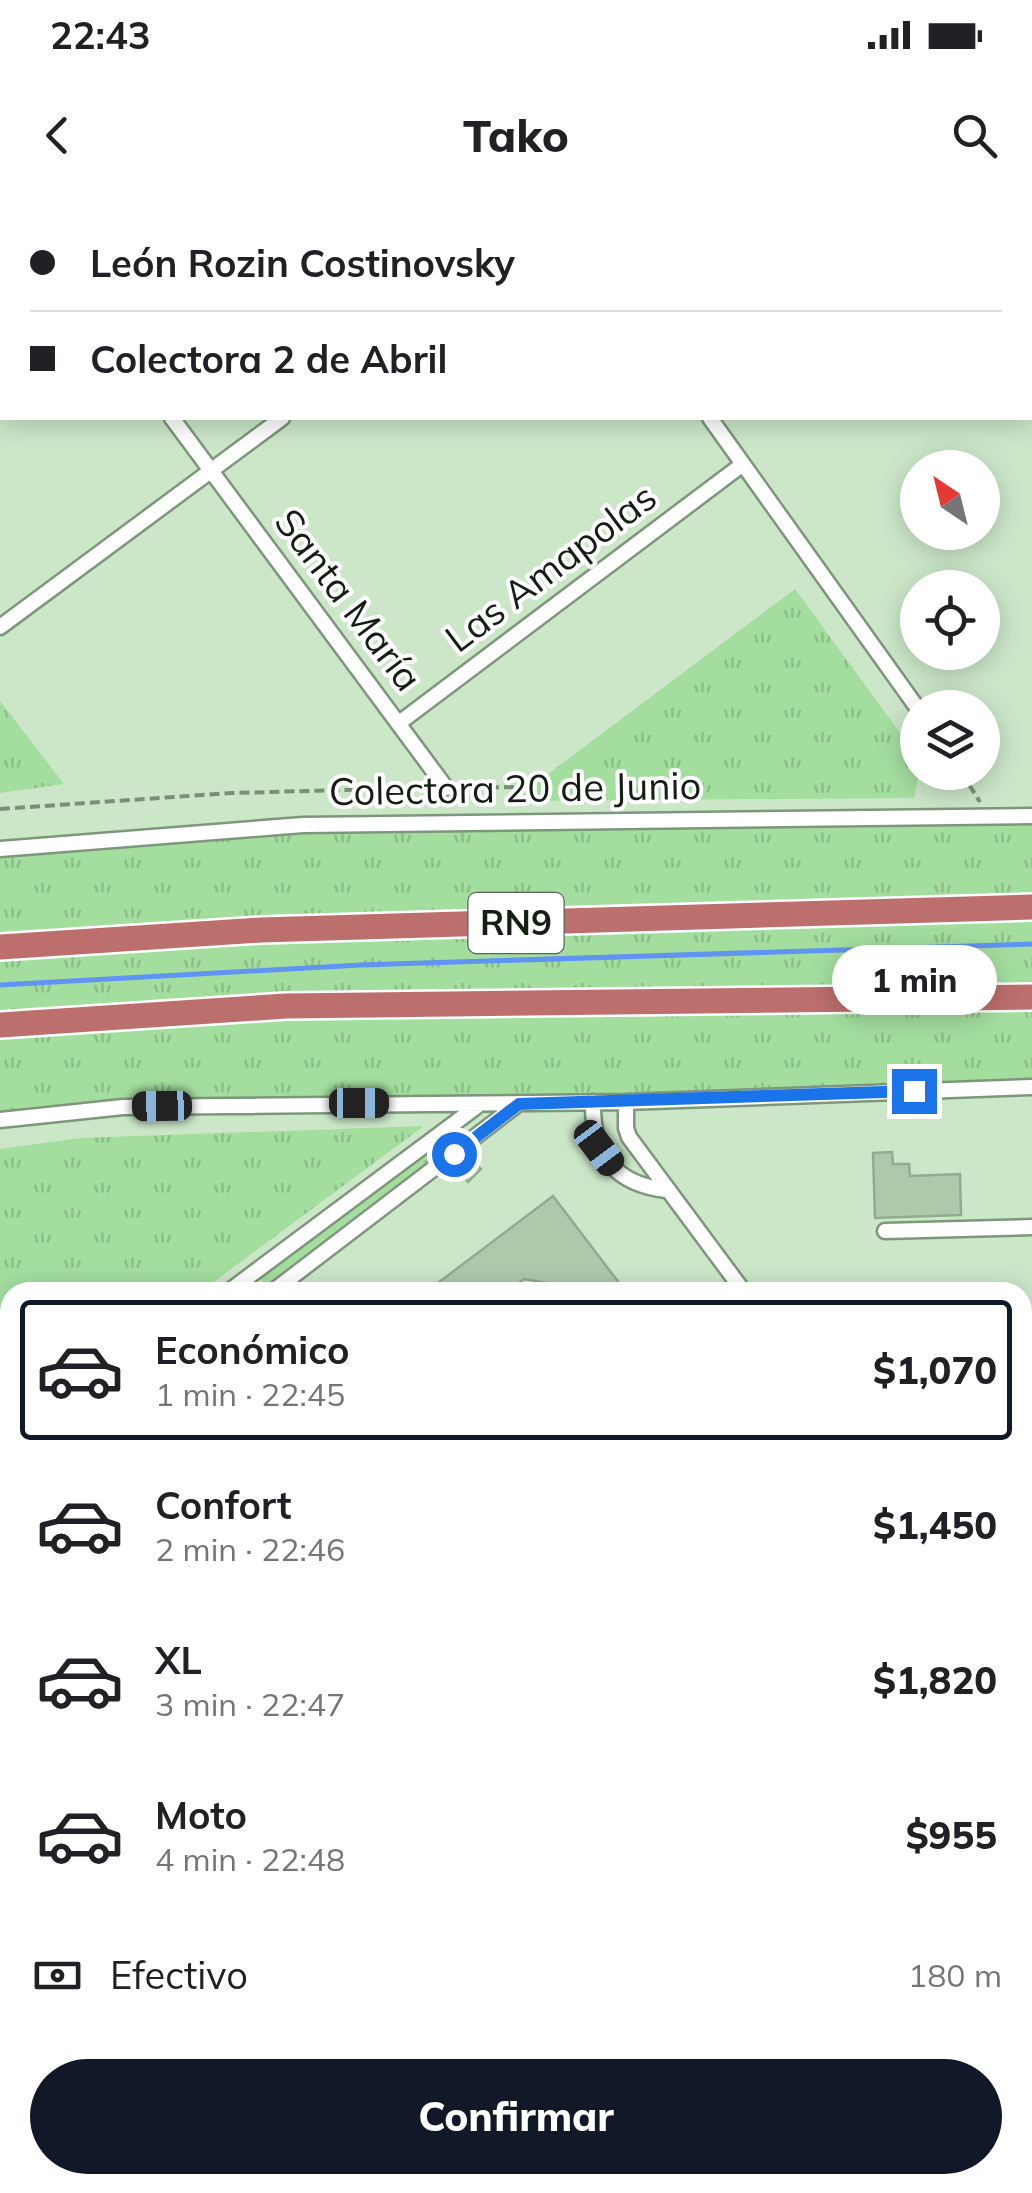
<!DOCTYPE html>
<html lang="es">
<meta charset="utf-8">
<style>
:root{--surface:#fff;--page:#f2f2f2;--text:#202124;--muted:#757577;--line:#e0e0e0;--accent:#111827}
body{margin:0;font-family:Mulish,sans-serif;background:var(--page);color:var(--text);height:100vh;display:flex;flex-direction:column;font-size:38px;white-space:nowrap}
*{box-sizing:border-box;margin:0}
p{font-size:32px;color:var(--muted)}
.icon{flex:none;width:55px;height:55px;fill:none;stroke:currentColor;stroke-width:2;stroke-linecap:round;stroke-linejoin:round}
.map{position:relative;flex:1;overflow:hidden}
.sheet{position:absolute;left:0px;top:1082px;width:1032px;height:912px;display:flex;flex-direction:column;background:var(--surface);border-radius:30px 30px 0 0;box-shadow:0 5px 25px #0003}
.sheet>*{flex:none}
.top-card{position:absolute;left:0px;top:0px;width:1032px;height:220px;box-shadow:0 5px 25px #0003;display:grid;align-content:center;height:220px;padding:0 30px;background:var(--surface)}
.needle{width:65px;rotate:325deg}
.tools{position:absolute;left:900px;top:250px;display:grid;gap:20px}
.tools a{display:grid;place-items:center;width:100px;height:100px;border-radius:50%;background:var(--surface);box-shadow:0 5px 25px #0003;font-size:50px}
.end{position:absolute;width:45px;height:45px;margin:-22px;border:12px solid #1a73e8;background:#fff;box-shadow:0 0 0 5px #fff}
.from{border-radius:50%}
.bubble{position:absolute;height:70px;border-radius:35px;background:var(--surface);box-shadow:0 5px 25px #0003;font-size:32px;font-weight:800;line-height:70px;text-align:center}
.car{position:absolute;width:30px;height:60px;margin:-30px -15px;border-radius:12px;box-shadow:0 0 8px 2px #0007;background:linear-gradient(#222 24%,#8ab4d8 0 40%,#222 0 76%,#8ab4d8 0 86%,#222 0)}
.top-card b{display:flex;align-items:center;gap:35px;height:95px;font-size:38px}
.top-card b+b{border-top:2px solid var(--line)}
.top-card i{width:25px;height:25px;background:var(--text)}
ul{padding:18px 0 0;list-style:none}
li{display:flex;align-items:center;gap:30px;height:140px;margin:0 20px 15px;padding:0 10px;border:5px solid transparent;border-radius:10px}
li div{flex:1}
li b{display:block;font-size:38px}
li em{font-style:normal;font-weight:800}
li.current{border-color:var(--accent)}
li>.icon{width:90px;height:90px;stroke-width:1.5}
.pay{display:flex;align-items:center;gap:25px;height:110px;padding:0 30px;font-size:38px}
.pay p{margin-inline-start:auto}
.button{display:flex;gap:20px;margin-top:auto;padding:20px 30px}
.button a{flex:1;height:115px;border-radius:60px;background:var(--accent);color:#fff;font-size:40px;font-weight:800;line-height:115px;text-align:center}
.status{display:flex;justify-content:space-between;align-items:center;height:70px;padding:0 50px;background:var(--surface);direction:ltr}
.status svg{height:28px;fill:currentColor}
header{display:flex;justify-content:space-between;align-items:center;height:130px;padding:0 30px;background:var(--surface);font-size:45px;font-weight:800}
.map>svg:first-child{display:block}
</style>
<div class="status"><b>22:43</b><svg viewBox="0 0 49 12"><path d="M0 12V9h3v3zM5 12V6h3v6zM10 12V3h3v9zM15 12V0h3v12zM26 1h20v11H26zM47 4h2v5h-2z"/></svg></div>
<header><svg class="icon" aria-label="back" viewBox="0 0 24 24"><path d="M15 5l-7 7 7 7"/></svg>Tako<svg class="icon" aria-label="search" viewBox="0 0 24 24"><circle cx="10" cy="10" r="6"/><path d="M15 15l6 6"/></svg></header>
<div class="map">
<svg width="1032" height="1993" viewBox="0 0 1032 1993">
<defs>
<pattern id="grass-tufts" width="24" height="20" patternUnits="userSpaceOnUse" patternTransform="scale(2.5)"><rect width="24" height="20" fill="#a4de9f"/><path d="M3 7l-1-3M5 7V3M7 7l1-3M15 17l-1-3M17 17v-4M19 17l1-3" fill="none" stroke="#8cbe88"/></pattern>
</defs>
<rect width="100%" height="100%" fill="#cbe7c8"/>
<path fill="url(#grass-tufts)" d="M795,389L917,556L919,573L914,598L512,601Z
M0,501L64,584L0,593Z
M1032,616V887L123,907L0,920V649L303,625Z
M424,926L200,1092H10V1234L0,1241V949L80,938Z
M454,932L458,938L265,1085L261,1079Z
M10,1309V1552L0,1539V1317Z
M0,1589L10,1602V1985H230L219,1993H0Z"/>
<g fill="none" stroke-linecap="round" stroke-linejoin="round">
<path stroke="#6193f3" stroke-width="5" d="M0,785L360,765L1032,744"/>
</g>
<path fill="#adc9aa" stroke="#90ab8d" stroke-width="2.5" d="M892,952L893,964H909L910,976L960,974L961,1015L875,1018L873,953Z
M469,960L481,969L468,982L458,971Z
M553,996L626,1092H564L558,1085L524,1079L507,1092H426Z"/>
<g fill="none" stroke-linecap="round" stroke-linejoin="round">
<defs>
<path id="street" d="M554,0L556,2
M18,2L21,0
M0,16L2,14
M172,218L446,588
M710,218L918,509
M0,427L282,218
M399,523L743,264
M0,649L303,625L1032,616
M593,902C592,954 614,984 666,990
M626,902V928L629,937L744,1092
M0,920L123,907L626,902L1032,887
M885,1031L1032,1027
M228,1092L480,904
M272,1092L518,904
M0,1263L10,1255
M0,1300L10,1292
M1022,1553L1032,1546
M0,1565L10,1578
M0,1605L10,1597
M1022,1752L1032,1765
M0,1890L10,1882
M824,1985L830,1993
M239,1993L249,1985
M439,1993L449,1985"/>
<path id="highway" d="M0,747L261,730L1032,707
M0,825L286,806L1032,797"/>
</defs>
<use href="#street" stroke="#7d977a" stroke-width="19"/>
<use href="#highway" stroke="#fff" stroke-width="30"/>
<path stroke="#7a8e78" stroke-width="4" stroke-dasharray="10 5" stroke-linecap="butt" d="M961,572L980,602
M459,588L517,587
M0,609L231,593L425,588"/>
<use href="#street" stroke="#fff" stroke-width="14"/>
<use href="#highway" stroke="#bc6f6c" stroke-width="25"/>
</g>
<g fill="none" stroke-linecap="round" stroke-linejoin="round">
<path stroke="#1a73e8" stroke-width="12" d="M454,954L519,904L914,891"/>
</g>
<g text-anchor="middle" stroke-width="8" stroke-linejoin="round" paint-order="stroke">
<rect fill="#fff" stroke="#5a625a" stroke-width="2.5" x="468.5" y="693" width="95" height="60" rx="8"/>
<g font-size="35" font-weight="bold" fill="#141e13">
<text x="516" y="735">RN9</text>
</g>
<g font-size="38" fill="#141e13" stroke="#fff">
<text transform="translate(551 368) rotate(-37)" y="13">Las Amapolas</text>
<text transform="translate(348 400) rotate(53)" y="13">Santa María</text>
<text transform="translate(515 589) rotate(-1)" y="13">Colectora 20 de Junio</text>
</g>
</g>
</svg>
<div class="tools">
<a><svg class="needle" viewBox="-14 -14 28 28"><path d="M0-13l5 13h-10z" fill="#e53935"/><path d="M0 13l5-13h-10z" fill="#757577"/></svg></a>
<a><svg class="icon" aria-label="locate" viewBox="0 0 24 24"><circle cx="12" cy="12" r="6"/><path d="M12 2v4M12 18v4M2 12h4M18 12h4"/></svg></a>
<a><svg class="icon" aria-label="layers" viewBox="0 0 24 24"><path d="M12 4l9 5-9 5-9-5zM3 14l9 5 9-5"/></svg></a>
</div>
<i class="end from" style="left:454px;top:954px"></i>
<i class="end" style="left:914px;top:891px"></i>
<div class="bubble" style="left:832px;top:745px;width:165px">1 min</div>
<i class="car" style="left:359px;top:903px;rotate:90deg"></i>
<i class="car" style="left:162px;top:906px;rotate:269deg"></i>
<i class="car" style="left:599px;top:948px;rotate:143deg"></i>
<div class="top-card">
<b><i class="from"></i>León Rozin Costinovsky</b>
<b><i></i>Colectora 2 de Abril</b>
</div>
<section class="sheet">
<ul>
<li class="current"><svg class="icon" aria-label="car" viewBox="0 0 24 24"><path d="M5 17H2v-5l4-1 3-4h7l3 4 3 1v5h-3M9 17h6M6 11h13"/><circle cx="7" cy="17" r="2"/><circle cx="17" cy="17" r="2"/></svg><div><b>Económico</b><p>1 min · 22:45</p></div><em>$1,070</em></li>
<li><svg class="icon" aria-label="car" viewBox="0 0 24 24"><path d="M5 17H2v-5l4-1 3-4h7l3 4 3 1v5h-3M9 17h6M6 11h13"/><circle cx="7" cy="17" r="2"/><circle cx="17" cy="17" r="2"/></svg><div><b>Confort</b><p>2 min · 22:46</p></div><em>$1,450</em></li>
<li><svg class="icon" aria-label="car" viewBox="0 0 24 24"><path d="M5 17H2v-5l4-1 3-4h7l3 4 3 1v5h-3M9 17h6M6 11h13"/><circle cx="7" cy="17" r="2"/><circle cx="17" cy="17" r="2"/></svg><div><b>XL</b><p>3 min · 22:47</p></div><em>$1,820</em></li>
<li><svg class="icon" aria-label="car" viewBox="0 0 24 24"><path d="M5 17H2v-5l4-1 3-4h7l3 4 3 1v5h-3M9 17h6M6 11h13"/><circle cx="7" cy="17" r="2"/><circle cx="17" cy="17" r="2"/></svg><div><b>Moto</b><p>4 min · 22:48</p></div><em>$955</em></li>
</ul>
<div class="pay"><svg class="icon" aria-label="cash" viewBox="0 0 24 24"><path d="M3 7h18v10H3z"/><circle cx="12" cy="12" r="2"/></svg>Efectivo<p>180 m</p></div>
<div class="button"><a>Confirmar</a></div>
</section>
</div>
